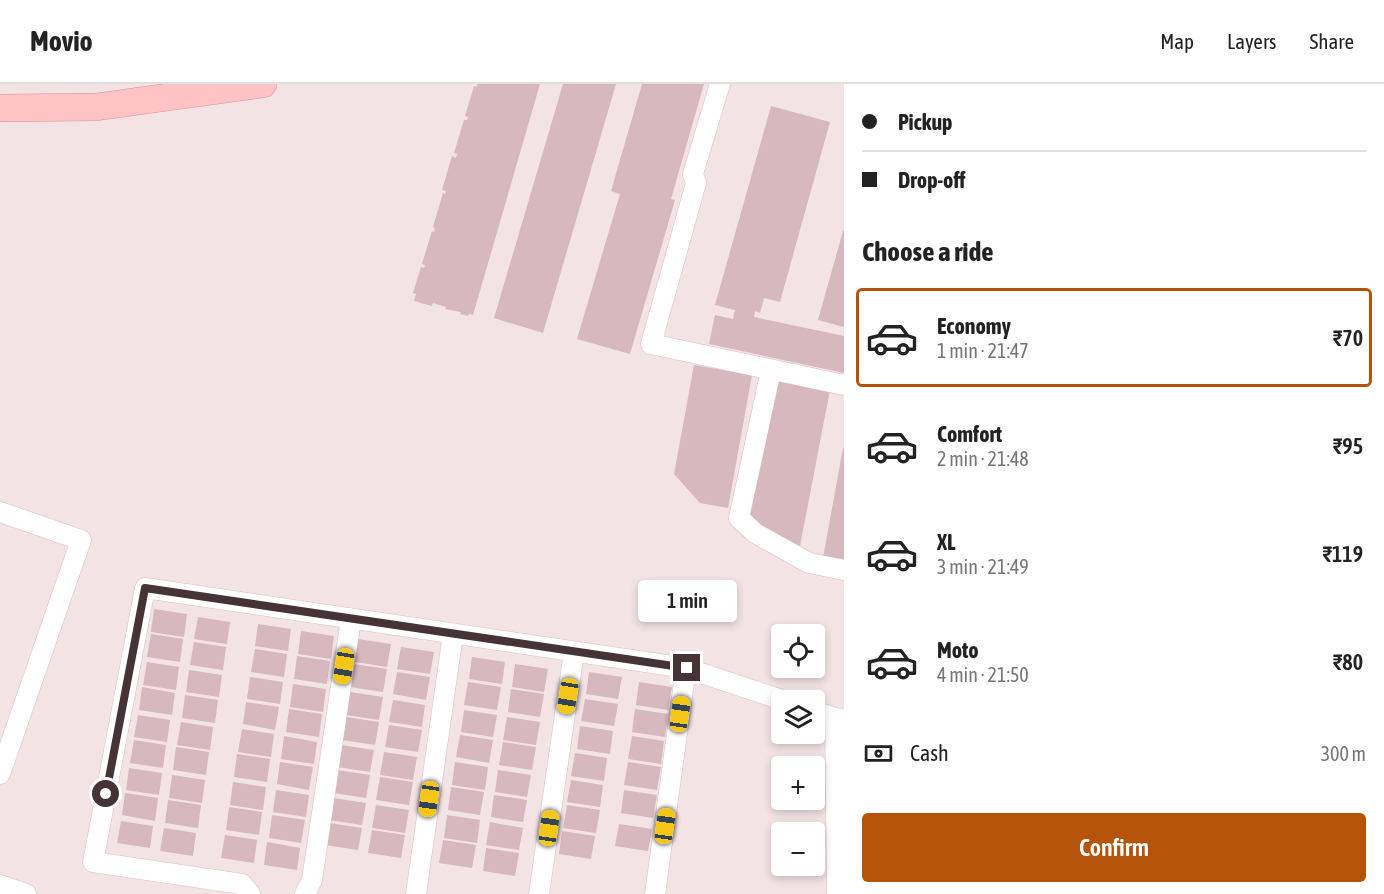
<!DOCTYPE html>
<meta charset="utf-8">
<style>
:root{--surface:#fff;--page:#f2f2f2;--text:#222;--muted:#767676;--line:#e0e0e0;--accent:#b45309}
body{margin:0;font-family:"Asap Condensed",sans-serif;background:var(--page);color:var(--text);height:100vh;display:flex;flex-direction:column;font-size:22px;white-space:nowrap}
*{box-sizing:border-box;margin:0}
p{font-size:20px;color:var(--muted)}
.icon{flex:none;width:33px;height:33px;fill:none;stroke:currentColor;stroke-width:2;stroke-linecap:round;stroke-linejoin:round}
.map{position:relative;flex:1;overflow:hidden}
.details{display:flex;flex-direction:column;background:var(--surface);width:540px}
.details>*{flex:none}
.hud{display:grid;align-content:center;height:132px;padding:0 18px;background:var(--surface)}
.tools{position:absolute;left:771px;top:540px;display:grid;gap:12px}
.tools a{display:grid;place-items:center;width:54px;height:54px;border-radius:6px;background:var(--surface);box-shadow:0 3px 9px #0003;font-size:30px}
.end{position:absolute;width:27px;height:27px;margin:-14px;border:8px solid #463337;background:#fff;box-shadow:0 0 0 3px #fff}
.from{border-radius:50%}
.bubble{position:absolute;height:42px;border-radius:6px;background:var(--surface);box-shadow:0 3px 9px #0003;font-size:20px;font-weight:600;line-height:42px;text-align:center}
.car{position:absolute;width:18px;height:36px;margin:-18px -9px;border-radius:8px;box-shadow:0 0 4px 2px #0007;background:linear-gradient(#f5c518 24%,#345 0 40%,#f5c518 0 76%,#345 0 86%,#f5c518 0)}
.hud b{display:flex;align-items:center;gap:21px;height:57px;font-size:22px}
.hud b+b{border-top:2px solid var(--line)}
.hud i{width:15px;height:15px;background:var(--text)}
ul{padding:0;list-style:none}
li{display:flex;align-items:center;gap:18px;height:99px;margin:0 12px 9px;padding:0 6px;border:3px solid transparent;border-radius:6px}
li div{flex:1}
li b{display:block;font-size:22px}
li em{font-style:normal;font-weight:600}
li.active{border-color:var(--accent)}
li>.icon{width:54px;height:54px;stroke-width:1.5}
h2{padding:0 18px;font-size:27px;line-height:72px}
.pay{display:flex;align-items:center;gap:15px;height:66px;padding:0 18px;font-size:22px}
.pay p{margin-inline-start:auto}
.cta{display:flex;gap:12px;margin-top:auto;padding:12px 18px}
.cta a{flex:1;height:69px;border-radius:6px;background:var(--accent);color:#fff;font-size:24px;font-weight:600;line-height:69px;text-align:center}
header{display:flex;align-items:center;gap:36px;box-sizing:border-box;height:84px;padding:0 30px;background:var(--surface);border-bottom:2px solid var(--line)}
header strong{font-size:28px}
nav{display:flex;gap:33px;margin-inline-start:auto;font-size:21px}
main{display:flex;flex:1;min-height:0}
.map>svg:first-child{display:block}
</style>
<header>
<strong>Movio</strong>
<nav><a>Map</a><a>Layers</a><a>Share</a></nav>
</header>
<main>
<div class="map">
<svg width="844" height="810" viewBox="0 0 844 810">
<rect width="100%" height="100%" fill="#f3e3e5"/>
<path fill="#d6b8be" d="M477,0H540L473,231L469,230L468,232L460,230L461,228L445,225L446,223L433,219L432,222L414,217L416,210L413,209L421,183L424,184L425,181L422,180L432,147L434,148L435,144L433,143L443,109L445,110L446,107L442,106L452,72L456,74L457,70L454,69L464,36H467L468,33L465,32L474,2L477,3Z
M563,0H616L543,249L494,234Z
M642,0H704L671,115L675,116L630,270L577,255L620,110L611,107Z
M771,22L830,38L780,218L764,214L760,229L755,227L754,233L844,252V289L709,260L715,231L733,235L735,226L715,221Z
M843,147H844V243L818,236Z
M694,281L752,291L728,424L700,419L674,390Z
M774,295L830,306L800,462L770,456L748,432Z
M843,364H844V478L823,474Z
M154,525L187,530L184,553L151,548Z
M198,533L230,538L227,560L194,555Z
M258,540L291,545L288,567L255,562Z
M301,547L334,552L331,575L298,570Z
M151,550L183,555L180,578L147,573Z
M358,555L391,560L387,583L355,578Z
M194,558L226,563L223,586L190,581Z
M401,563L434,568L430,590L397,585Z
M255,565L287,570L284,593L251,588Z
M297,572L330,577L327,600L294,595Z
M472,573L505,578L502,600L469,595Z
M147,578L179,583L176,606L143,601Z
M354,580L387,585L383,608L350,603Z
M515,580L548,585L544,608L512,603Z
M189,586L222,591L219,613L186,608Z
M397,588L430,593L426,616L393,610Z
M589,588L622,593L618,615L586,610Z
M250,593L283,598L280,620L247,615Z
M468,598L501,603L497,626L464,621Z
M639,598L672,603L668,626L636,621Z
M293,600L326,605L323,628L290,623Z
M142,603L175,609L172,631L139,626Z
M511,605L544,610L540,633L508,628Z
M350,608L383,613L379,636L346,631Z
M185,611L218,616L215,639L182,634Z
M585,615L618,620L614,642L581,637Z
M393,616L425,621L422,643L389,638Z
M246,618L279,623L275,646L243,640Z
M289,625L322,630L319,653L286,648Z
M635,625L668,630L665,653L632,648Z
M464,626L497,631L493,653L461,648Z
M138,631L170,636L167,658L134,653Z
M346,633L379,638L375,661L342,656Z
M507,633L540,638L536,661L503,656Z
M181,638L213,643L210,666L177,661Z
M389,641L422,646L418,668L385,663Z
M580,642L613,647L610,670L577,665Z
M242,645L274,650L271,673L238,668Z
M460,651L493,656L489,679L456,673Z
M284,652L317,658L314,680L281,675Z
M632,652L664,657L661,680L628,675Z
M134,656L166,661L163,684L130,679Z
M503,658L536,663L532,686L499,681Z
M341,661L374,666L370,688L337,683Z
M176,663L209,668L206,691L173,686Z
M384,668L417,673L413,696L380,691Z
M575,669L607,674L604,697L571,692Z
M237,670L270,675L267,698L234,693Z
M280,678L313,683L309,706L277,700Z
M455,678L488,683L485,706L452,701Z
M628,678L661,683L657,706L624,701Z
M129,684L162,689L159,711L126,706Z
M337,686L370,691L366,714L333,709Z
M498,686L531,691L527,713L495,708Z
M172,691L205,696L202,719L169,714Z
M380,693L413,698L409,721L376,716Z
M571,696L603,701L600,723L567,718Z
M233,698L266,703L263,726L230,721Z
M451,703L484,708L480,731L448,726Z
M276,706L309,711L306,733L273,728Z
M624,706L657,711L653,734L621,729Z
M125,709L158,714L155,737L122,731Z
M494,711L527,716L523,738L491,733Z
M333,714L366,719L362,741L329,736Z
M168,716L201,721L198,744L165,739Z
M376,721L409,726L405,749L372,744Z
M567,721L600,726L596,749L563,744Z
M229,723L262,728L259,751L226,746Z
M272,731L305,736L301,759L269,754Z
M447,731L480,736L477,759L444,754Z
M121,737L153,742L150,764L117,759Z
M490,738L523,744L519,766L486,761Z
M329,739L362,744L358,766L325,761Z
M619,740L652,745L648,767L615,762Z
M164,744L196,749L193,772L160,767Z
M372,746L405,751L401,774L368,769Z
M562,747L595,752L591,775L559,770Z
M225,751L257,756L254,779L221,774Z
M443,756L476,761L472,784L439,779Z
M267,758L300,764L297,786L264,781Z
M486,764L519,769L515,792L483,787Z"/>
<g fill="none" stroke-linecap="round" stroke-linejoin="round">
<defs>
<path id="street" d="M720,0L693,90L696,99L651,260L844,301
M771,286L739,434L755,449L809,479L844,486
M0,428L81,456L0,690
M814,627L835,634L844,635
M835,634L837,808
M0,801L26,810
M250,810L242,800L93,778L145,504L686,584L782,616
M305,810L312,796L351,535
M416,810L453,550
M539,810L574,568
M655,810L686,584"/>
<path id="secondary" d="M0,24L96,23L263,0"/>
</defs>
<use href="#street" stroke="#dbbfc3" stroke-width="21"/>
<use href="#secondary" stroke="#de9398" stroke-width="28"/>
<use href="#street" stroke="#fff" stroke-width="20"/>
<use href="#secondary" stroke="#ffc2c5" stroke-width="27"/>
</g>
<g fill="none" stroke-linecap="round" stroke-linejoin="round">
<path stroke="#463337" stroke-width="8" d="M106,710L145,504L687,584"/>
</g>
</svg>
<div class="tools">
<a><svg class="icon" aria-label="locate" viewBox="0 0 24 24"><circle cx="12" cy="12" r="6"/><path d="M12 2v4M12 18v4M2 12h4M18 12h4"/></svg></a>
<a><svg class="icon" aria-label="layers" viewBox="0 0 24 24"><path d="M12 4l9 5-9 5-9-5zM3 14l9 5 9-5"/></svg></a>
<a>+</a>
<a>−</a>
</div>
<i class="end from" style="left:106px;top:710px"></i>
<i class="end" style="left:687px;top:584px"></i>
<div class="bubble" style="left:638px;top:496px;width:99px">1 min</div>
<i class="car" style="left:344px;top:582px;rotate:189deg"></i>
<i class="car" style="left:568px;top:612px;rotate:189deg"></i>
<i class="car" style="left:680px;top:630px;rotate:8deg"></i>
<i class="car" style="left:429px;top:715px;rotate:188deg"></i>
<i class="car" style="left:665px;top:742px;rotate:8deg"></i>
<i class="car" style="left:549px;top:744px;rotate:8deg"></i>
</div>
<section class="details">
<div class="hud">
<b><i class="from"></i>Pickup</b>
<b><i></i>Drop-off</b>
</div>
<h2>Choose a ride</h2>
<ul>
<li class="active"><svg class="icon" aria-label="car" viewBox="0 0 24 24"><path d="M5 17H2v-5l4-1 3-4h7l3 4 3 1v5h-3M9 17h6M6 11h13"/><circle cx="7" cy="17" r="2"/><circle cx="17" cy="17" r="2"/></svg><div><b>Economy</b><p>1 min · 21:47</p></div><em>₹70</em></li>
<li><svg class="icon" aria-label="car" viewBox="0 0 24 24"><path d="M5 17H2v-5l4-1 3-4h7l3 4 3 1v5h-3M9 17h6M6 11h13"/><circle cx="7" cy="17" r="2"/><circle cx="17" cy="17" r="2"/></svg><div><b>Comfort</b><p>2 min · 21:48</p></div><em>₹95</em></li>
<li><svg class="icon" aria-label="car" viewBox="0 0 24 24"><path d="M5 17H2v-5l4-1 3-4h7l3 4 3 1v5h-3M9 17h6M6 11h13"/><circle cx="7" cy="17" r="2"/><circle cx="17" cy="17" r="2"/></svg><div><b>XL</b><p>3 min · 21:49</p></div><em>₹119</em></li>
<li><svg class="icon" aria-label="car" viewBox="0 0 24 24"><path d="M5 17H2v-5l4-1 3-4h7l3 4 3 1v5h-3M9 17h6M6 11h13"/><circle cx="7" cy="17" r="2"/><circle cx="17" cy="17" r="2"/></svg><div><b>Moto</b><p>4 min · 21:50</p></div><em>₹80</em></li>
</ul>
<div class="pay"><svg class="icon" aria-label="cash" viewBox="0 0 24 24"><path d="M3 7h18v10H3z"/><circle cx="12" cy="12" r="2"/></svg>Cash<p>300 m</p></div>
<div class="cta"><a>Confirm</a></div>
</section>
</main>
